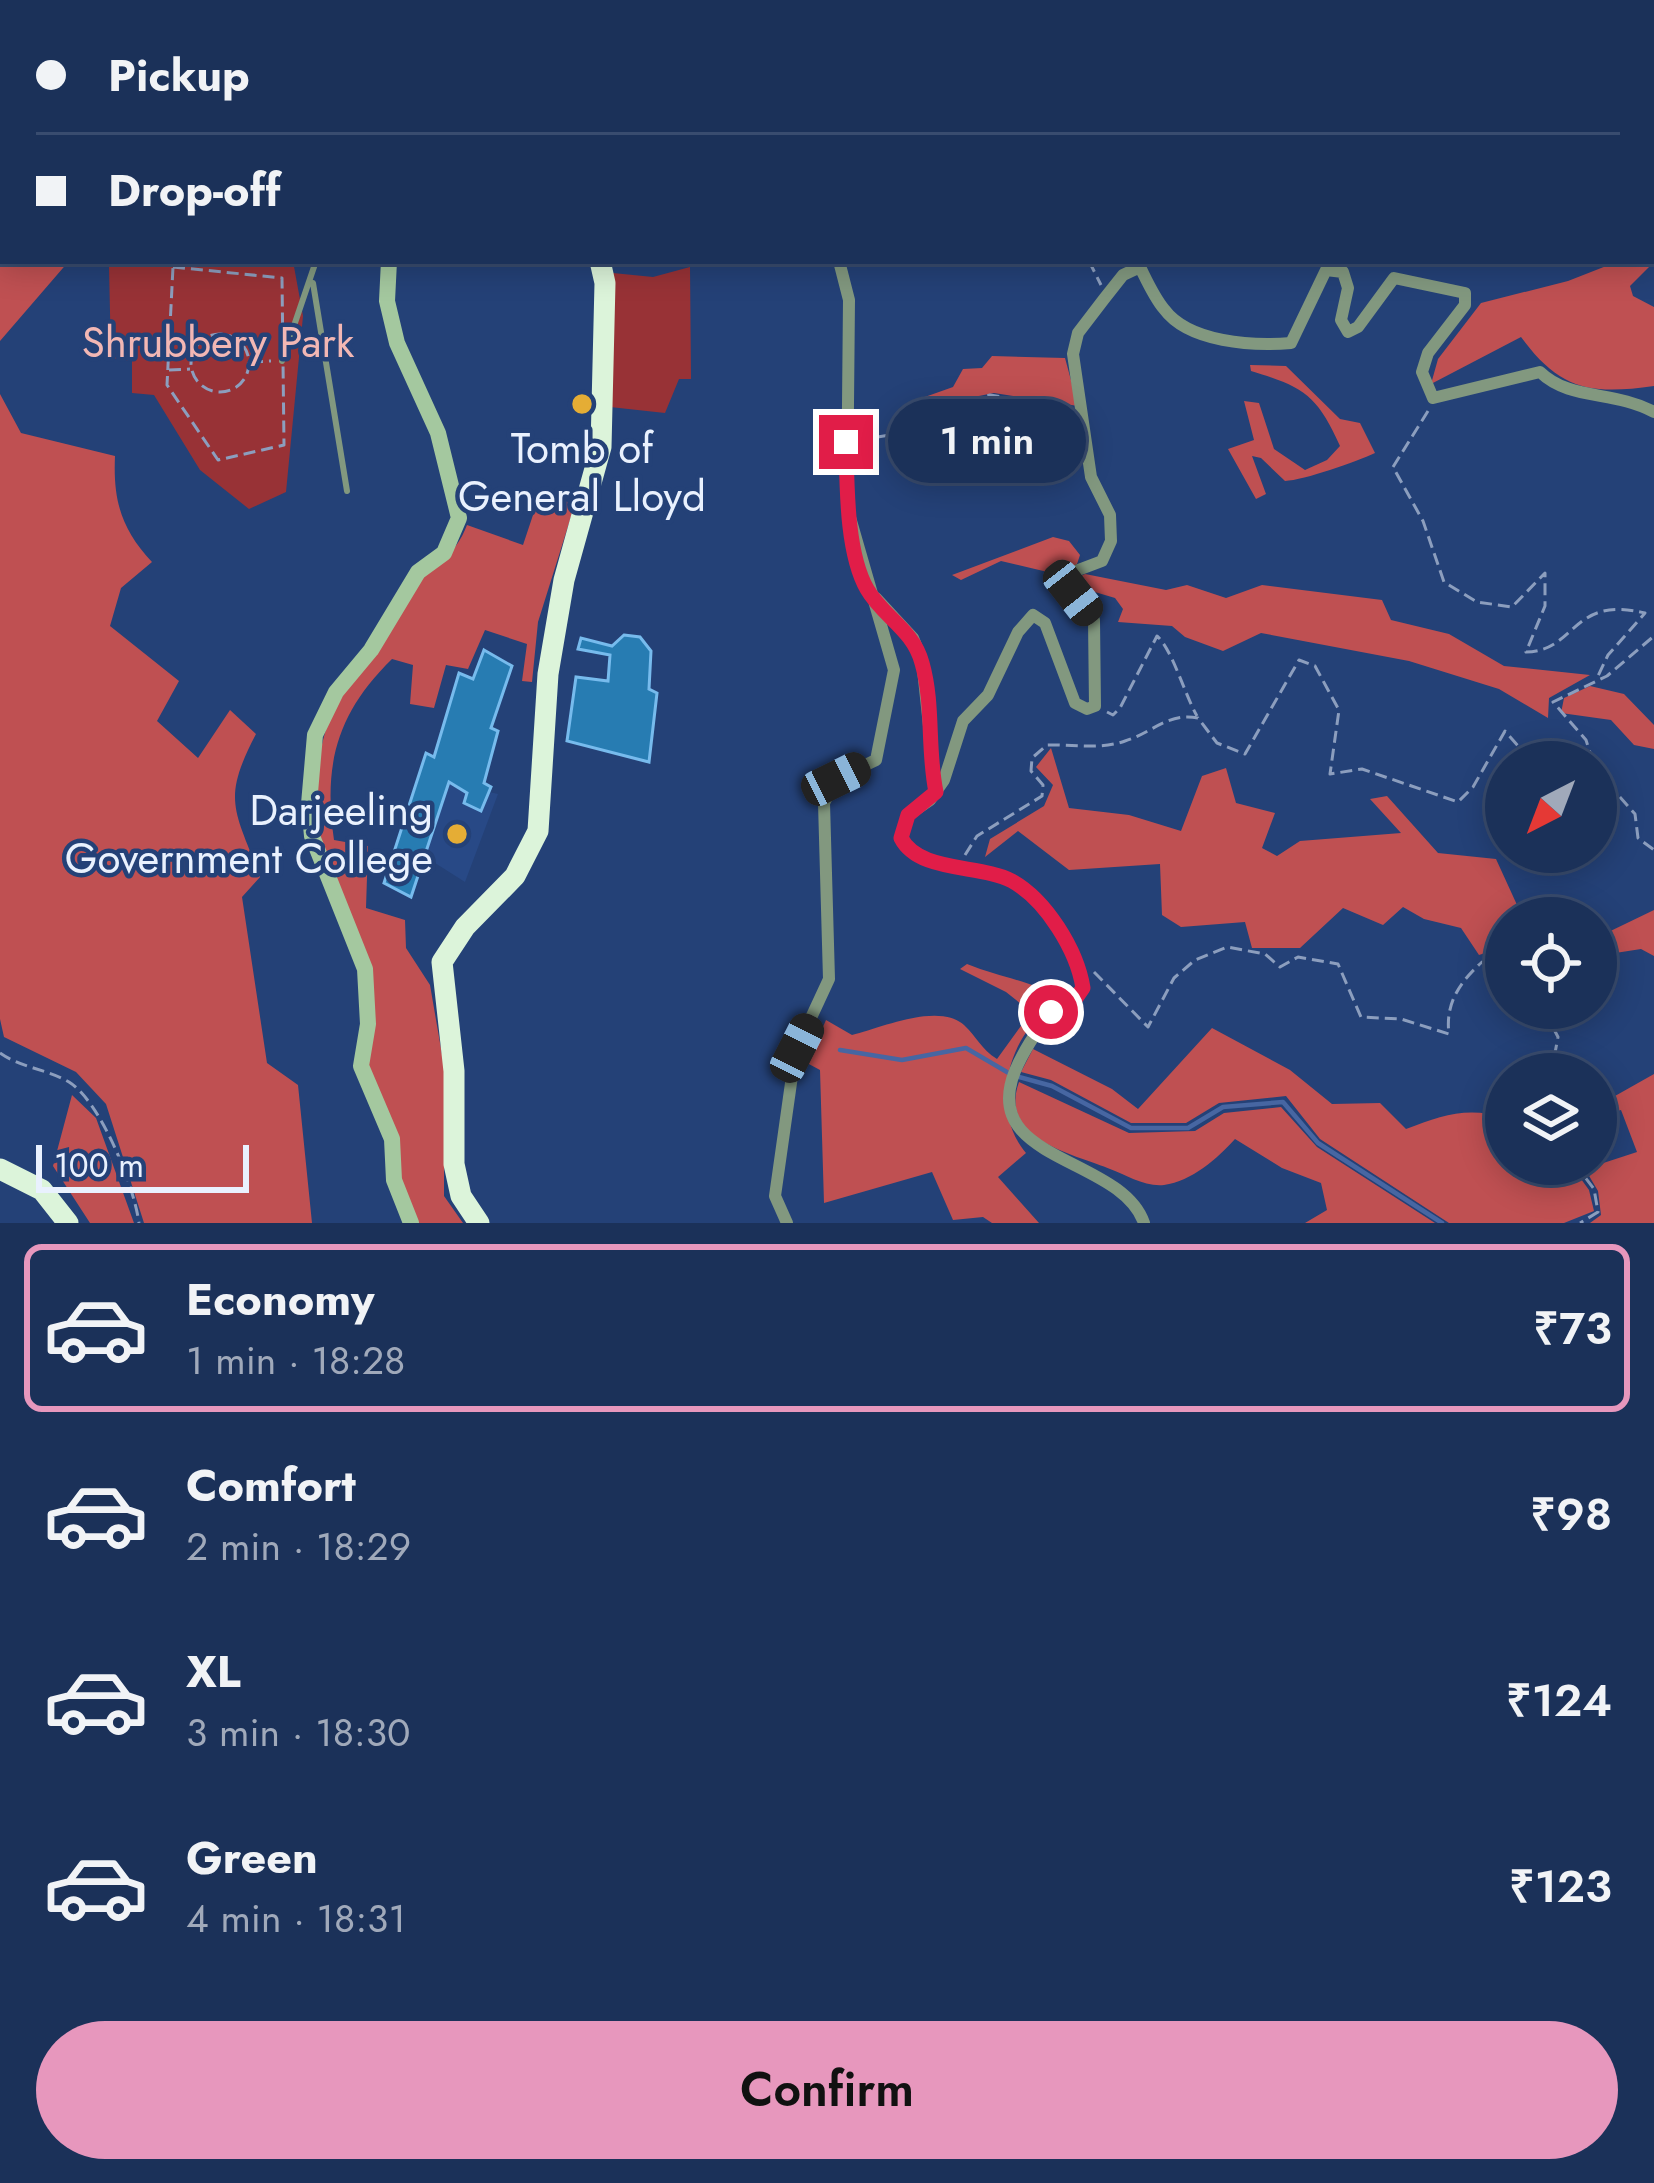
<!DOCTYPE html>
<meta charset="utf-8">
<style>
:root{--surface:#1b3159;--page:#24395f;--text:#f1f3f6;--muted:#a0a9ba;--line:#394c6f;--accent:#e797bd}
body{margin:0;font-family:Jost,sans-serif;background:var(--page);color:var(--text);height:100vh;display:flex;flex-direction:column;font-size:45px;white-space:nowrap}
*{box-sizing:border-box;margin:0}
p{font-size:39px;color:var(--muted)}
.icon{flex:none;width:66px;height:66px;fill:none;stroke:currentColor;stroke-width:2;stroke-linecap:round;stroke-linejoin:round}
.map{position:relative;height:1223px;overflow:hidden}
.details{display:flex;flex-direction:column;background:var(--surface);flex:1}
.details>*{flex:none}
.banner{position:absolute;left:0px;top:0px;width:1656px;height:264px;box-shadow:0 6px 30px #0003,0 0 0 3px var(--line);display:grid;align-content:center;height:264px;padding:0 36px;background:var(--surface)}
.needle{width:78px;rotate:222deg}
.controls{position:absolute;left:1485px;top:741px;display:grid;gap:24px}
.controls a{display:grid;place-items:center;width:132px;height:132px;border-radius:50%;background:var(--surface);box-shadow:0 6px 30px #0003,0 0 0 3px var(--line);font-size:60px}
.scale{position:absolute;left:36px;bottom:30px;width:213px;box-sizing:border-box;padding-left:12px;border:6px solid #e9f1fe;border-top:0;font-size:33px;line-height:42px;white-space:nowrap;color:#e9f1fe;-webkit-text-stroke:9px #244177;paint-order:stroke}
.end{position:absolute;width:54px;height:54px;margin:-27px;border:15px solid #e11d48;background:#fff;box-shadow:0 0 0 6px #fff}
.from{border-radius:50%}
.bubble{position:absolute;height:84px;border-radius:42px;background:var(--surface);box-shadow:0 6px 30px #0003,0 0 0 3px var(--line);font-size:39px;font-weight:600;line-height:84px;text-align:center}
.car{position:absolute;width:36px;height:72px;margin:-36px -18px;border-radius:15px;box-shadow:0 0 9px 3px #0007;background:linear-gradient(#222 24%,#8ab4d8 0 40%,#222 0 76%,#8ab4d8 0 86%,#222 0)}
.banner b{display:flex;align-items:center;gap:42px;height:114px;font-size:45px}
.banner b+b{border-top:3px solid var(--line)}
.banner i{width:30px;height:30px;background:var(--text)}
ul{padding:21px 0 0;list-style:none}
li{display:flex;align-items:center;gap:36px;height:168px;margin:0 24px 18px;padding:0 12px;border:6px solid transparent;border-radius:18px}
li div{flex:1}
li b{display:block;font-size:45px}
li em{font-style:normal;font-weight:600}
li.current{border-color:var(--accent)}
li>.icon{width:108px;height:108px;stroke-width:1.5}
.primary-button{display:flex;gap:24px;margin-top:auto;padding:24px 36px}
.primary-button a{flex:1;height:138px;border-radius:72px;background:var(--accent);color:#111;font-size:48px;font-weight:600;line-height:138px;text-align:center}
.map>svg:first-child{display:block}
</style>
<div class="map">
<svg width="1654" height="1223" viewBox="0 0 1654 1223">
<rect width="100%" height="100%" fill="#244177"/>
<path fill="#284986" d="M449,782L467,793L464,803L480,811L489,792L498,794L465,882L424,856Z"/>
<path fill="#983236" d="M114,261H293L303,316L286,492L249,509L200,470L154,395L132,393V361L111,358L109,266Z
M690,267L691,379H679L665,413L610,407L613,273L653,277Z"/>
<path fill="#bf5052" d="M1225,0H1654V193L1653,3Z
M0,118L3,261H69L0,341Z
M1654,255V262L1630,286L1633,296L1654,307V386C1590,395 1560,390 1521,337L1431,384L1438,359L1481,303L1568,281L1619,261H1653Z
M992,356L1065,358L1078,406L994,393L923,407L922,398L953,387L963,369L982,368Z
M1250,365L1286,366L1340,419L1360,423L1375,453C1356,462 1304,480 1285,481L1261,458L1252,456L1266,494L1256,499L1228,449L1254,440L1244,401L1259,403L1274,449L1305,470L1327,460L1340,446C1317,395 1304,387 1251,371Z
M0,394L21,433L115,456C113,500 121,529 152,562L121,588L110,626L179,681L157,721L198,758L230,710L256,734C221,801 235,809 260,877L242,897L267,1063L298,1085L312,1223H144L106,1104L76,1072L4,1037L0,1019Z
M540,494L575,504L538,622L532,682L522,681L527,644L485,630L468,669L446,665L434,708L410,704L413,665L392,659C337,713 323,764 334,840L368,846L366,908L405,920L406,948L430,985L444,1066V1196L463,1223H418C397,1175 373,1118 367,1066C366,1047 375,1029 370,1011C343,906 287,807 337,701C356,660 391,614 420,579C440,557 454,558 467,525L523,545Z
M1053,537L1069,541L1080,555L1077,564L1056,574L1001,561L961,580L952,575Z
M1085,574L1166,590L1187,585L1226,598L1262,585L1382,600L1391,620L1449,634L1504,666L1590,675L1549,698L1548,718L1499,689L1409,661L1261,633L1223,651L1185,637L1172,626L1118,622L1123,609L1115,598L1078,587L1075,579Z
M1590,686L1624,694L1654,725V749L1634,745L1611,720L1561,713L1564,698Z
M1051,748L1069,808L1129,815L1181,831L1202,776L1226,768L1236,803L1275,813L1262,848L1277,856L1300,841L1401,833L1370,799L1387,796L1438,853L1496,859L1523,918H1506V946L1479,955L1461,928L1424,919L1403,907L1383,925L1343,908L1300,948H1252L1245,922L1181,927L1162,915L1160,864L1069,870L1018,831L985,857L990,839L1044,806L1053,785L1036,767Z
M1654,910V956L1641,949L1596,956V938Z
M967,964C1001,978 1031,980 1063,1000C1009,1026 987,1107 1026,1153L998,1177L1039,1223H992L983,1217L953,1220L932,1172L824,1203L820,1070L807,1063L826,1020L852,1035C881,1028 938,1002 964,1025C977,1037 981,1049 997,1059L1031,1012L1006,992L960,969Z
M1212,1028L1290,1070L1332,1104L1380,1103L1406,1129C1442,1115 1468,1106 1506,1118V1164H1525L1533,1181L1576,1172L1589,1190L1594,1211L1564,1223H1449L1320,1139L1286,1096L1219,1103L1186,1123H1131L1051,1080L1021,1072L1033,1049L1112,1089L1138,1109Z
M1654,1074V1223H1590L1601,1215L1598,1191L1585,1169L1637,1152L1621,1110L1596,1117V1087L1603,1085L1615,1096Z
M1019,1082L1129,1133L1195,1131L1224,1113L1281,1107L1317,1147L1435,1223H1305L1327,1210L1321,1183L1282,1168L1235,1139C1217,1159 1192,1181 1164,1185C1145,1187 1126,1175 1110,1169C1074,1154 998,1140 1019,1082Z
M72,1095L96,1118L134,1223H90L53,1166Z"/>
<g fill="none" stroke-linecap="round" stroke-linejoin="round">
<path stroke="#4766a2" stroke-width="4.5" d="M0,73L3,74
M840,1050L902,1060L966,1048L1012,1075L1052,1086L1131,1128H1188L1223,1107L1283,1102L1318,1143L1442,1223"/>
</g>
<path fill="#277cb2" stroke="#77bbed" stroke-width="3" d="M624,635L640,637L651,651L649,689L657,693L649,762L567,741L576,677L608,681L610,655L578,649L581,638L612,646Z
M484,650L512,666L491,728L498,731L484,783L491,787L481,811L464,803L467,793L449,782L411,897L384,883L426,753L434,757L459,673L473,679Z"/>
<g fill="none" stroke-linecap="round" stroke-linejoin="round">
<path stroke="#8c9ebe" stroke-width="3" stroke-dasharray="12 6" stroke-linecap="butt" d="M20,0L21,3
M622,0L624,3
M776,0L777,3
M1011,0L1012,3
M633,3L637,0
M0,112L3,113
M1089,261L1101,285
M173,267L282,278L284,445L218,460L167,385Z
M191 363a29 29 0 1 1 58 0a29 29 0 1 1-58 0Z
M251,362L271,361
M169,370L190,369
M1428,411L1393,467L1423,521L1444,582L1477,602L1512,607L1545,573V606L1526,652C1577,651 1571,595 1645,613L1608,655L1597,678
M860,440L925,429L929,412L990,395L1065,408
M1107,712L1113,715L1120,708L1157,636C1172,649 1185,695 1197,716
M1593,762L1586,740L1553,702L1607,676L1654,636
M1596,770L1635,814L1638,838L1654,850
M965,855L977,836L1042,796L1043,785L1031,771L1032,758L1047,745C1072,744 1100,750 1125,741C1152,733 1168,712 1198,718L1217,743L1245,754L1299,660L1315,666L1339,710L1330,774L1362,769L1458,802L1473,787L1505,731L1519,747L1521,762
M1094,972L1148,1027L1174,978L1195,960L1227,947L1265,954L1280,967L1298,957L1338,964L1361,1017L1401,1019L1449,1034C1445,1003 1460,982 1482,962L1506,984
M1533,1008L1545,1012L1561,1008
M1545,1012L1558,1037L1551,1074
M0,1053C21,1068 47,1069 69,1082C101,1102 134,1186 139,1223
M1575,1164L1594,1189L1598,1212L1580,1223"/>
<path stroke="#82987f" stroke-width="6" d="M313,283L347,491
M282,361L316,261"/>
<path stroke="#82987f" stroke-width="12" d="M814,0V3
M876,598L913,638L922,660L936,792
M787,1223L775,1196L792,1076L797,1048L829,979L824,803L836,779L876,760L894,670L847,507L849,300L839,261
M1144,1223C1121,1156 978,1162 1015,1071C1022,1054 1036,1031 1049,1016C1059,1004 1074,1002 1083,987C1078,950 1046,900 1012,881C981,864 918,873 901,838L908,815L930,800L944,780L963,721L988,695L1018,632L1033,615L1045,623L1075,703L1087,709L1095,706L1094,620L1065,575L1102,561L1111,541L1110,515L1091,477L1073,354L1078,333L1104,299L1123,275L1140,267C1147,281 1154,297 1164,309C1189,343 1253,346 1291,343L1326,270L1343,272L1348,288L1341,320L1348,332L1358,327L1394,278L1465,293V305L1428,353L1422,372L1433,398L1540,372C1570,401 1613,390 1654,412"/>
<path stroke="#a4c89f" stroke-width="16" d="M336,0L338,3
M389,261L387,301L397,343L438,433L459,518L444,553L418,572L371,650L336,692L315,735L309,804L312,836L365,969L368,1024L361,1066L392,1139L394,1180L411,1223"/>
<path stroke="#dcf4da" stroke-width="21" d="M539,3L540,0
M0,1169L42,1190L68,1223
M479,1223L461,1196L454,1164V1071L442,962L465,927L515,876L538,831L548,674L564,580L601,447L605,283L600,261"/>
</g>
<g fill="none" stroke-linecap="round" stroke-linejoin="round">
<path stroke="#e11d48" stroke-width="15" d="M846,442C847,484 846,552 867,589C883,617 913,629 922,663C934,705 927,749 936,792L908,815L901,838C919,873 980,864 1012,881C1046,900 1077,950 1083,988L1076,998L1051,1012"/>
</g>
<g fill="#e5ad35" stroke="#244177" stroke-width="4.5">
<circle cx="582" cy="404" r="12"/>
<circle cx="457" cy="834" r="12"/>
</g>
<g text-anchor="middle" stroke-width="9" stroke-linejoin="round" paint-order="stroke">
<g font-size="42" fill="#f2b7b4" stroke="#244177">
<text x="218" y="357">Shrubbery Park</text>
</g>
<g font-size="42" fill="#e9f1fe" stroke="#244177">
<text x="582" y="463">Tomb of<tspan x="582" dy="48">General Lloyd</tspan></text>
<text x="433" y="825" text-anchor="end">Darjeeling<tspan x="433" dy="48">Government College</tspan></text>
</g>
</g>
</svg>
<div class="controls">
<a><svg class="needle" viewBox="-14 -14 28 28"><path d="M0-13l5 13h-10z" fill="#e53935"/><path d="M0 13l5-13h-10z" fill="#a0a9ba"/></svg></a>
<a><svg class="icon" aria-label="locate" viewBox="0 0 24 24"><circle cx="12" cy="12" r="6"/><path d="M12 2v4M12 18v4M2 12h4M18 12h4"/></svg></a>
<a><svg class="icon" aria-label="layers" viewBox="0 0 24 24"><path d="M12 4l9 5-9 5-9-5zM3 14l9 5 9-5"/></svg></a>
</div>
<div class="scale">100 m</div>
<i class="end from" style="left:1051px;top:1012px"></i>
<i class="end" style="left:846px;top:442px"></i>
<div class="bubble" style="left:888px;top:399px;width:198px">1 min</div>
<i class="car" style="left:1073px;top:593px;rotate:142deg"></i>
<i class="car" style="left:836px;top:779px;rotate:64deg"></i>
<i class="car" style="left:797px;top:1048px;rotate:27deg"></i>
<div class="banner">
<b><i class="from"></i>Pickup</b>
<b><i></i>Drop-off</b>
</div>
</div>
<section class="details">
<ul>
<li class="current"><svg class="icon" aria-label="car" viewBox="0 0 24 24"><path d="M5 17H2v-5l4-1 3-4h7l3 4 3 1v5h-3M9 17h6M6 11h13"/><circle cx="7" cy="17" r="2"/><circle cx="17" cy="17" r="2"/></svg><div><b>Economy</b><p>1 min · 18:28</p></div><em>₹73</em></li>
<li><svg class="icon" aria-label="car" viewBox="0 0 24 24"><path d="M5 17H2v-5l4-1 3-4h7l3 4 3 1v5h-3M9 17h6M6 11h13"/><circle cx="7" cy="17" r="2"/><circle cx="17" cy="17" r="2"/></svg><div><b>Comfort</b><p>2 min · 18:29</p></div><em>₹98</em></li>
<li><svg class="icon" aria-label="car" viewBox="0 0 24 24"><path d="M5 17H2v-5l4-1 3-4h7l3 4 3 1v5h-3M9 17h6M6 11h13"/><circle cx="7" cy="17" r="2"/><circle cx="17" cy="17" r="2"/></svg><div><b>XL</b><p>3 min · 18:30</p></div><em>₹124</em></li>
<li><svg class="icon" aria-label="car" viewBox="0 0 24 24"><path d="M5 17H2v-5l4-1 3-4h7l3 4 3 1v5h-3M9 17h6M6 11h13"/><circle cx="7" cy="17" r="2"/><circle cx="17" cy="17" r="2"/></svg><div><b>Green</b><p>4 min · 18:31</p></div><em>₹123</em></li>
</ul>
<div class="primary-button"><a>Confirm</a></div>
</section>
